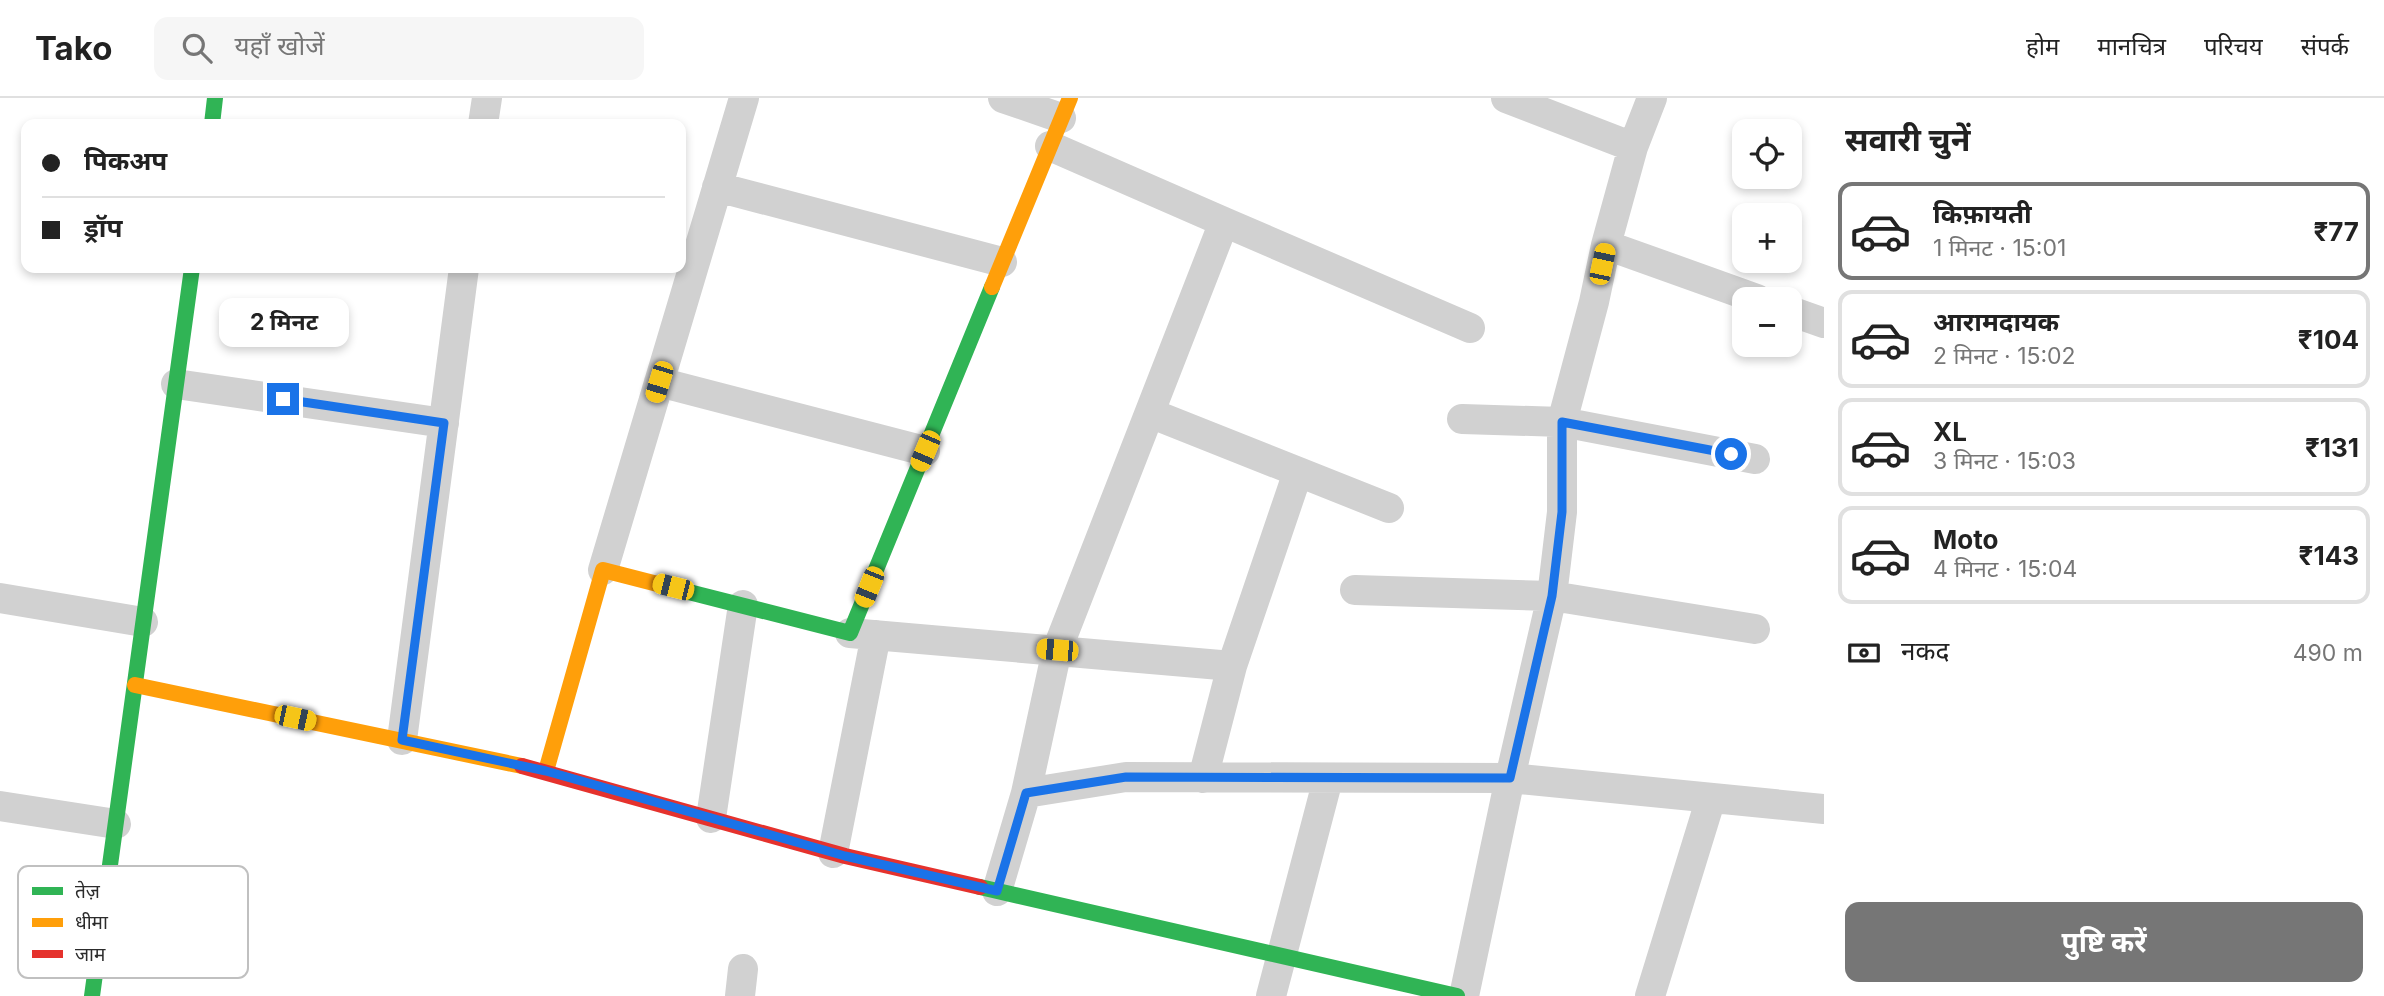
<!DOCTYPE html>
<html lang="hi">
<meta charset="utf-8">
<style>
:root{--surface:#fff;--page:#f6f6f6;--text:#222;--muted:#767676;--line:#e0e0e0;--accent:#767676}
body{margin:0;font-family:Inter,"Noto Sans Devanagari",sans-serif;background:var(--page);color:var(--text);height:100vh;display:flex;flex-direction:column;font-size:26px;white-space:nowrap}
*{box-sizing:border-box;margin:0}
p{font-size:23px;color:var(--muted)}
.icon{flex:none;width:38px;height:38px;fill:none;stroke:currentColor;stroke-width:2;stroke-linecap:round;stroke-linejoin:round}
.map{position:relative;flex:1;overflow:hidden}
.panel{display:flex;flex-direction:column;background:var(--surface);width:560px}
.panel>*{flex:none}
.guide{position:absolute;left:21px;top:21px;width:665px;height:154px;border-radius:14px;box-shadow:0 4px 10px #0003;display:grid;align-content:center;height:154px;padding:0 21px;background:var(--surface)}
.tools{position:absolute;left:1732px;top:21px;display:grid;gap:14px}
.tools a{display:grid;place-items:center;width:70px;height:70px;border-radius:14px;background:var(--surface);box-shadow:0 4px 10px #0003;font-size:35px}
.end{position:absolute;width:32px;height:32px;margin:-16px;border:9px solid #1a73e8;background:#fff;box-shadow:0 0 0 4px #fff}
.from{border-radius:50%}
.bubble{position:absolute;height:49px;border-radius:14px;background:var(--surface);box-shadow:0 4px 10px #0003;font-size:23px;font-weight:700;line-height:49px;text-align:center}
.car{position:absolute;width:21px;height:42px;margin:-21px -10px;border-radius:9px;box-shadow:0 0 5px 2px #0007;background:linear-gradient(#f5c518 24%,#345 0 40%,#f5c518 0 76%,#345 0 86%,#f5c518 0)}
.guide b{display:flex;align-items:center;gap:24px;height:66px;font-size:26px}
.guide b+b{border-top:2px solid var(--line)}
.guide i{width:18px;height:18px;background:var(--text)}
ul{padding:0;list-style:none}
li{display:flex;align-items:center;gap:21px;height:98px;margin:0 14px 10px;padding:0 7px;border:4px solid var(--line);border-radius:14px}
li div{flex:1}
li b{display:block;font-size:26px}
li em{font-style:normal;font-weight:700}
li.active{border-color:var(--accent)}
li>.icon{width:63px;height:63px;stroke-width:1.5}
h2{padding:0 21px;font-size:32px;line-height:84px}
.pay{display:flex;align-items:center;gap:18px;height:77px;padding:0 21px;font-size:26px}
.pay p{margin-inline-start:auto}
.button{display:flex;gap:14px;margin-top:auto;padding:14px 21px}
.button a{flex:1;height:80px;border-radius:14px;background:var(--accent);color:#fff;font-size:28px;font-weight:700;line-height:80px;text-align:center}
header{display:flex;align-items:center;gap:42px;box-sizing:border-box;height:98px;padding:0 35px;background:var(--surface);border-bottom:2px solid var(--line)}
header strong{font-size:33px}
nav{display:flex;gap:38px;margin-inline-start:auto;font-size:24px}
.search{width:490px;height:63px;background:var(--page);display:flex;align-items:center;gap:18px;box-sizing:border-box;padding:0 24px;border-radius:14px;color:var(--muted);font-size:26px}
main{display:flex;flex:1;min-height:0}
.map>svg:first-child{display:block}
</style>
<header>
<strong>Tako</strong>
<div class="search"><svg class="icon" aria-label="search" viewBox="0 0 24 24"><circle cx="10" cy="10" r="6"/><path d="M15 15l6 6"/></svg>यहाँ खोजें</div>
<nav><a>होम</a><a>मानचित्र</a><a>परिचय</a><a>संपर्क</a></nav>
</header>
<main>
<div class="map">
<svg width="1824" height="898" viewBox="0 0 1824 898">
<rect width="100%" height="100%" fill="#fff"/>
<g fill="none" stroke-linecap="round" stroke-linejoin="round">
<path stroke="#d1d1d1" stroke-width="30" d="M1003,0L1061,20
M1506,0L1633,49
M483,26L487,0
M717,89L1002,164
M1224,124L1470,230
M1606,147L1757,201
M1790,213L1824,225
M659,284L925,353
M176,286L444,325
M1150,315L1389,410
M1462,321L1562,324L1755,361
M603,472L744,0
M1355,492L1552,498L1755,531
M0,500L143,524
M850,535L1232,568L1203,680
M1232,568L1298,374
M402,642L464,170
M1026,695L1057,552L1224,124L1050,48
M0,708L116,726
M711,720L743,507
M833,755L876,537
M997,793L1026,695L1126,679L1510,680L1824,711
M740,898L743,871
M1271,898L1328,681
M1464,898L1510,680L1552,498L1562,414V324L1594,204L1606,147L1633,49L1652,0
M1650,898L1711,700"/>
<path stroke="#30b455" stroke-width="16" d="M212,26L215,0
M677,491L850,535L992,189
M980,789L1457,898
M92,898L192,170"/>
<path stroke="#ff9f0a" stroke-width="16" d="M992,189L1070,0
M135,587L522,668
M546,673L603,472L677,491"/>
<path stroke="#e5322d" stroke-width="16" d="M522,668L845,758L980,789"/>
</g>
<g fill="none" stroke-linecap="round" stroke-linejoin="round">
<path stroke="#1a73e8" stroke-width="9" d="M283,301L444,325L402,642L546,673L845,758L997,793L1026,695L1126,679L1510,680L1552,498L1562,414V324L1731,356"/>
</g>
<rect x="18" y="768" width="230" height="112" rx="10" fill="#fff" stroke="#c0c0c0" stroke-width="2"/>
<rect x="32" y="789" width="31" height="8" fill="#30b455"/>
<rect x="32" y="820" width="31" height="9" fill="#ff9f0a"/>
<rect x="32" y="852" width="31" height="8" fill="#e5322d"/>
<g font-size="19" fill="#2c2c2c">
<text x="75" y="800">तेज़</text>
<text x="75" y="831">धीमा</text>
<text x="75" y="863">जाम</text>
</g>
</svg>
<div class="tools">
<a><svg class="icon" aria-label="locate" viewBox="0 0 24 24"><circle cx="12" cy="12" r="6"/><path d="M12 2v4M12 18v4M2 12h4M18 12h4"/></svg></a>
<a>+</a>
<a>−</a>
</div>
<i class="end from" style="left:1731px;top:356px"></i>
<i class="end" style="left:283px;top:301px"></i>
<div class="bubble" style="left:219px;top:200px;width:130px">2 मिनट</div>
<i class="car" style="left:1602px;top:166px;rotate:12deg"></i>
<i class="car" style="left:659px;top:284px;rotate:197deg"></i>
<i class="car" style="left:925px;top:353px;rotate:203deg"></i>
<i class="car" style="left:673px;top:489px;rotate:284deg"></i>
<i class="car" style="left:869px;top:489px;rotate:202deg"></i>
<i class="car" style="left:1057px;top:552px;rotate:275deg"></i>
<i class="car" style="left:295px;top:620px;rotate:102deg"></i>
<div class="guide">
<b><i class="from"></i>पिकअप</b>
<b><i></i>ड्रॉप</b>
</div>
</div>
<section class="panel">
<h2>सवारी चुनें</h2>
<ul>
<li class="active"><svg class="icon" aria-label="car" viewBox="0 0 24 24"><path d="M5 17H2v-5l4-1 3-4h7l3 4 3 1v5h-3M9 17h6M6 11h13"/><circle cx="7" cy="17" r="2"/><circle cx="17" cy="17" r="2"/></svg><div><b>किफ़ायती</b><p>1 मिनट · 15:01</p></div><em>₹77</em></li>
<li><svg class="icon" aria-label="car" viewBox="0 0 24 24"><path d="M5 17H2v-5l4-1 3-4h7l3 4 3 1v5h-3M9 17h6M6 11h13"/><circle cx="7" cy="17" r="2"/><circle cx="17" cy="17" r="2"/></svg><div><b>आरामदायक</b><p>2 मिनट · 15:02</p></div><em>₹104</em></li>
<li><svg class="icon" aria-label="car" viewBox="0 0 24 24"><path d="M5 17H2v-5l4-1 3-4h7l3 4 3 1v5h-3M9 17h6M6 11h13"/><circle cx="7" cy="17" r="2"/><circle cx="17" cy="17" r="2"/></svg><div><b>XL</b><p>3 मिनट · 15:03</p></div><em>₹131</em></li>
<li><svg class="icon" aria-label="car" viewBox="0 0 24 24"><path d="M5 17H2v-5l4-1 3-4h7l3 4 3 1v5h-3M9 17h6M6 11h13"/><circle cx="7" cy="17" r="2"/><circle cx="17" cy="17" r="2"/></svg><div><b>Moto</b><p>4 मिनट · 15:04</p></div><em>₹143</em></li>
</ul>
<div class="pay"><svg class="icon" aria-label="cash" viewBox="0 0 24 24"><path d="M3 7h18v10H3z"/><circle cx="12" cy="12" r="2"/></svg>नकद<p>490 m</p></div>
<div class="button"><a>पुष्टि करें</a></div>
</section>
</main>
